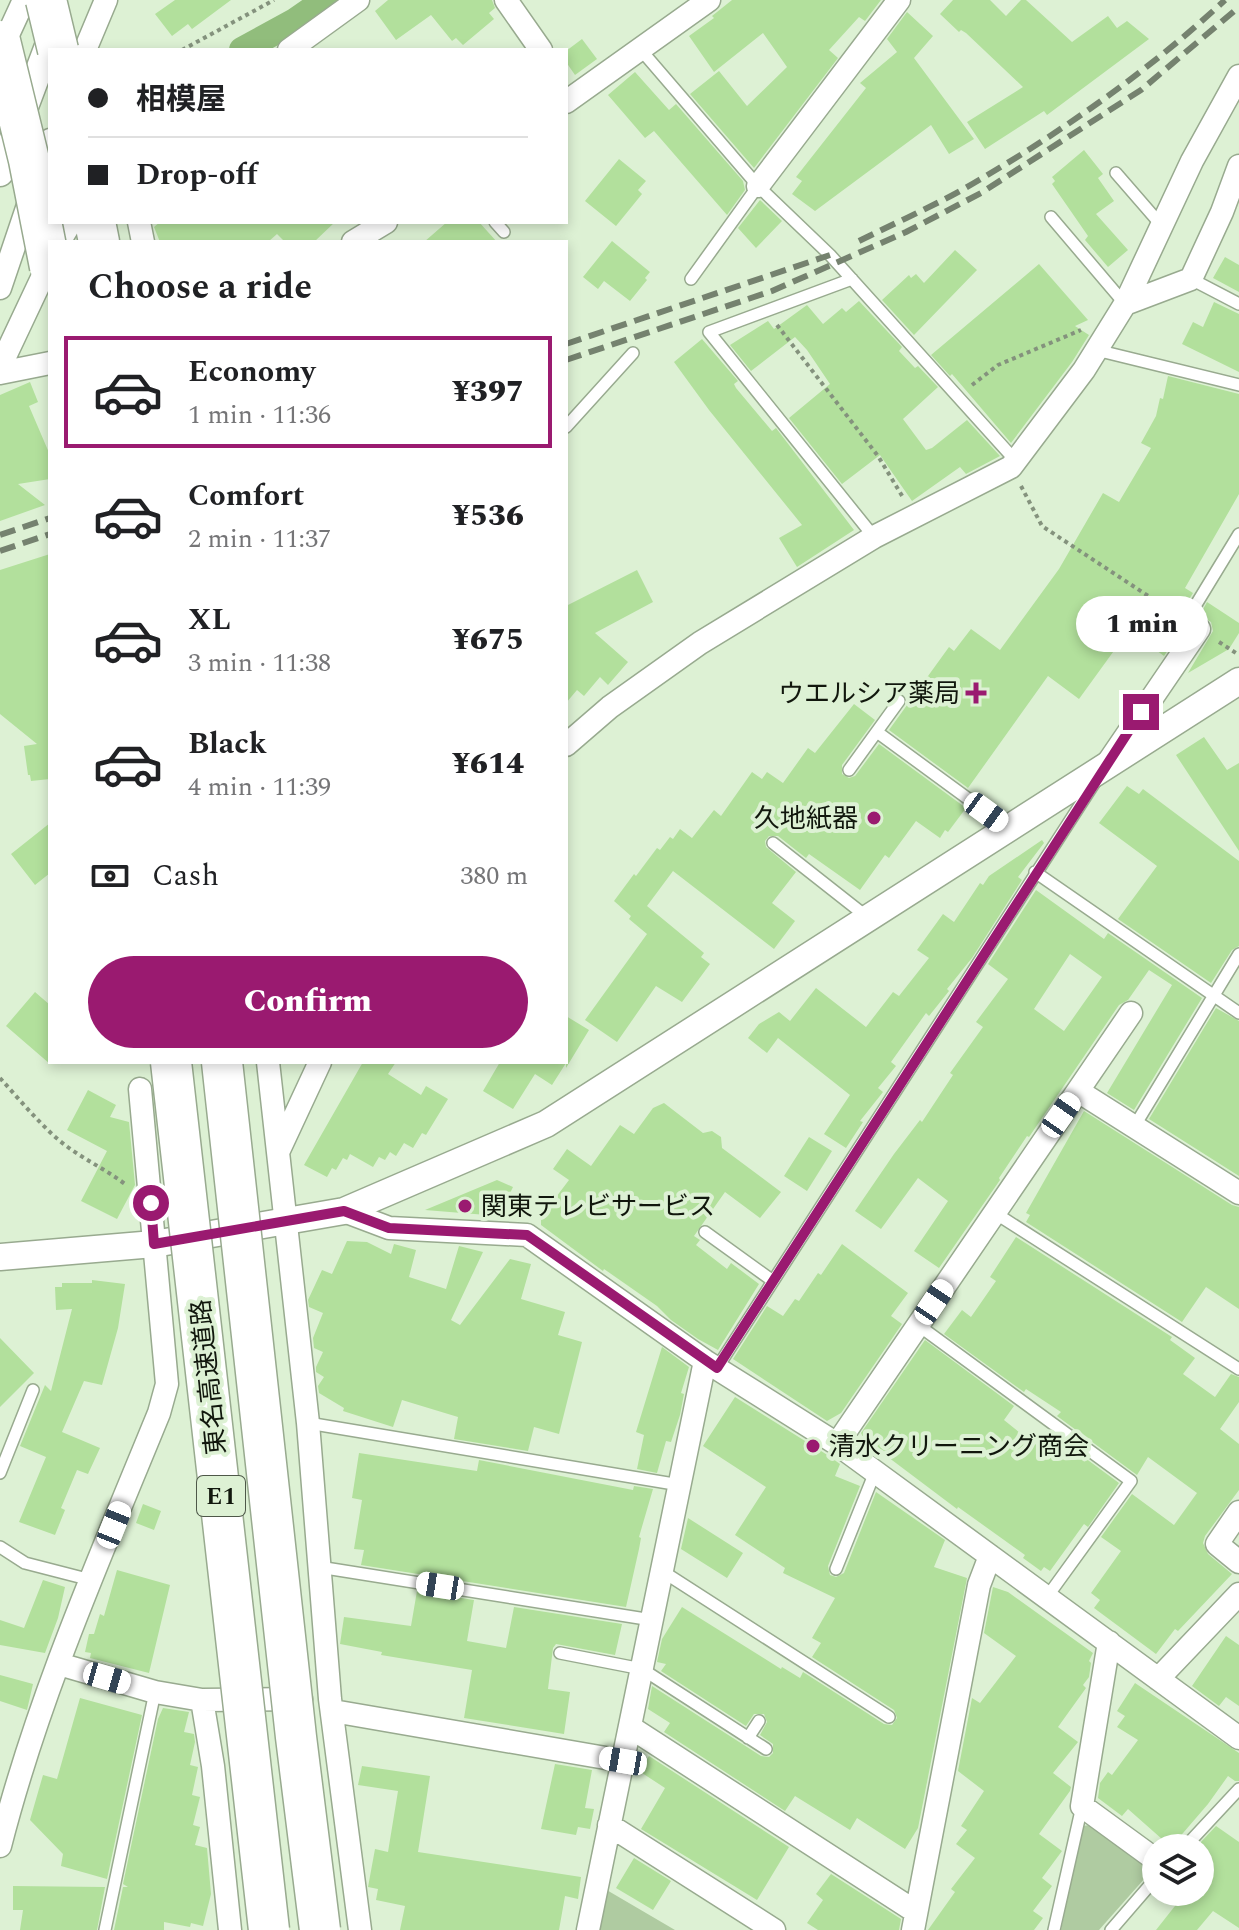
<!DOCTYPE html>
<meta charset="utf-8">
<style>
:root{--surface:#fff;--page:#f2f2f2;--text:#202124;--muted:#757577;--line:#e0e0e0;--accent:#9a1a70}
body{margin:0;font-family:Spectral,"Noto Sans JP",serif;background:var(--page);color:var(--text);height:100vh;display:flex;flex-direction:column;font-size:30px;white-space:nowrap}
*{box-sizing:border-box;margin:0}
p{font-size:26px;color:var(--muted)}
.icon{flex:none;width:44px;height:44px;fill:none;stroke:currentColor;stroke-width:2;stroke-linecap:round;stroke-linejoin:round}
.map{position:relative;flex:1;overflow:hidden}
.sheet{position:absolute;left:48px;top:240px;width:520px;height:824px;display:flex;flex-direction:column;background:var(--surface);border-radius:0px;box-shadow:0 4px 12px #0003}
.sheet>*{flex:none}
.hud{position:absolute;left:48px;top:48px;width:520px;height:176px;border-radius:0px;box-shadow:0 4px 12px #0003;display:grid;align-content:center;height:176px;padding:0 40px;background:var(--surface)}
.fabs{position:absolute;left:1142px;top:1834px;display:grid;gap:16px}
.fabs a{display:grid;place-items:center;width:72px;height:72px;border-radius:50%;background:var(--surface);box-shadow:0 4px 12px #0003;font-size:40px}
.end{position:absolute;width:36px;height:36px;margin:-18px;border:10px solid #9a1a70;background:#fff;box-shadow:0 0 0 4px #fff}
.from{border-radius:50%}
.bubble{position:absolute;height:56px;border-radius:28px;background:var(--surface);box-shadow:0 4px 12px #0003;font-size:26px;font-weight:800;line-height:56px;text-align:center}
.car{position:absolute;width:24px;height:48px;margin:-24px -12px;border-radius:10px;box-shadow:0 0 6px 2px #0007;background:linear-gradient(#fff 24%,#345 0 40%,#fff 0 76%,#345 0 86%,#fff 0)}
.hud b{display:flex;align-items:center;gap:28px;height:76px;font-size:30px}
.hud b+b{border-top:2px solid var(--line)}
.hud i{width:20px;height:20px;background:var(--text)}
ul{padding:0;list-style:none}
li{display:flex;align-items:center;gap:24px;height:112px;margin:0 16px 12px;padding:0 24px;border:4px solid transparent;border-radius:0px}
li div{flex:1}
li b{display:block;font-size:30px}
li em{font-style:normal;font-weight:800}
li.selected{border-color:var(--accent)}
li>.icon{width:72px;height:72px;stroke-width:1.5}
h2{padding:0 40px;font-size:36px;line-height:96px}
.pay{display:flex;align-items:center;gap:20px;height:88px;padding:0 40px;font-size:30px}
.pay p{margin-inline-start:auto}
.button{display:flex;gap:16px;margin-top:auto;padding:16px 40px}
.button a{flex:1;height:92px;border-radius:48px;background:var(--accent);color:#fff;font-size:32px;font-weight:800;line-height:92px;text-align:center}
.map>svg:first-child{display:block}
</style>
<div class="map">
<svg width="1239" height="1930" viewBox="0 0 1239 1930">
<rect width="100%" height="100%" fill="#ddf1d4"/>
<path fill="#afcba1" d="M1096,1824L1153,1869L1099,1930H1061L1083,1826Z
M605,1889L675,1930H598Z"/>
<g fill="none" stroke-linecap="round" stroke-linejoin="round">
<path stroke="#91bd7c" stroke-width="26" d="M242,50L295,21L325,0"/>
</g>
<path fill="#b2e09c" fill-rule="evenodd" d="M175,0H231L192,29L188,24L172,36L155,14Z
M388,0H492L495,8L489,13L494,19L463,45L456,38L452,41L431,15L396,40L375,11Z
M732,0H881L865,21L859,17L829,50L838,58L754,168L690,94L719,71L747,106L787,67L763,33L714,72L689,36L714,18L712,16Z
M953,0H990L1006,16L1021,0H1026L1072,42L1108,16L1117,28L1127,21L1149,39L1047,115L1044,111L985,149L967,122L1023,87L966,33L961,30L959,32L940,14Z
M907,12L933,36L914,58L974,139L949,154L931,125L815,211L792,194L802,181L796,177L866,88L860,83L897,52L887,39Z
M582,39L597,59L575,75L566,62V51Z
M635,72L669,110L676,104L743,181L745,190L727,215L654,131L645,138L608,95Z
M1084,150L1103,174L1098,178L1114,201L1096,214L1128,250L1108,267L1085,240L1088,236L1052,184L1055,181L1052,177Z
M619,159L646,181L638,190L642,194L616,226L585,201Z
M760,200L782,221L756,248L738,228Z
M160,222H335L314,242H285L277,234L268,242H160L154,227Z
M447,222H479L497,242H424Z
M612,241L650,272L645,278L647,280L630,301L604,281L598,289L583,277Z
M955,250L977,270L914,335L882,300L909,275L911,278L916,274L924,283Z
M1225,257L1239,265V292L1213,278Z
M1039,264L1088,320L1075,326L1089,335L1072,362L1011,443L952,374L950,376L931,355Z
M859,301L902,347L899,351L915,368L918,366L938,387L903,419L926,450L932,448L967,420L1000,456L966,474L960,467L912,501L880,455L842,484L789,418L830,384L807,350L795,337L751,371L730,345L768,321L774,329L807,305L823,324L842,308L846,312Z
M1214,302L1239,314V372L1182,344L1193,322L1203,327Z
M702,339L738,381L734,384L736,388L772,431L776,428L854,530L797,567L779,538L802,525L709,410L674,362Z
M1168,376L1239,394V494L1185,588L1193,593L1178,617V624L1182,629L1164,656L1129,630L1079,699L1048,676L968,788L889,730L949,647L954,651L971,629L1000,650L1059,569L1103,493L1119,502L1151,448L1141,443L1156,416L1160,398L1163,399Z
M30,382L38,402L29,406L50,455V479L18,484L45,505L0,521V395Z
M50,554V779L31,781L30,775H28L24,746L37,744L0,714V570Z
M637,570L653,602L595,633L628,662L608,685L600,677L584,696L577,690L566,703V606Z
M1207,602L1239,623V633L1229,649L1188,673L1213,631L1211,622L1200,615Z
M854,704L875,720L842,765V774L849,778L855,776L879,744L966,808L948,832L945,830L940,838L916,821L889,858L885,855L860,890L809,854L806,858L778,836H769L765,841L766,847L796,872L772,903L795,921L774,949L673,871L647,906L704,953L701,957L710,964L682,1002L656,986L617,1042L585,1020L647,934L629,919L631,916L614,901L634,874L636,876L657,848L660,850L670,837L673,839L680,829L692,838L714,810L721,816L752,772L762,779L767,772L783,783L808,748L815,753Z
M1204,737L1227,770L1239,763V851L1176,755Z
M1127,786L1139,794L1143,789L1239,861V946L1232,950L1211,983L1118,919L1157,866L1099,823Z
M50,823V873L35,885L11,854Z
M1042,840L1044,843L1018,877L1022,880L972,958L947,989L949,991L929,1016L926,1013L891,1062L896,1066L878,1088L883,1092L860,1121L863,1122L846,1148L824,1134L850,1095L778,1038L767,1053L748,1038L759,1024L779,1012L790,1021L816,988L866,1027L893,992L899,996L929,958L917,950L943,914L954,922L980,883L983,885L989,876Z
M1036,890L1104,939L1108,933L1202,998L1134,1110L1107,1093L1172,985L1149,970L1128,1000L1119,1005L1029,1137L1027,1136L999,1178L1000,1180L939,1268L914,1251L948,1201L918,1178L881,1229L855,1211L894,1154L920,1120L922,1122L953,1075L950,1073L983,1027L976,1022L1008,979L988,964ZM1070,954L1102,977L1064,1031L1034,1009Z
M35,992L50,1005V1064L6,1026Z
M1216,1008L1239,1021V1176L1149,1119Z
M566,1016L589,1030L566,1068V1063L552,1085L535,1074L513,1109L483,1091L500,1062H566Z
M363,1062H396L388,1074L421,1095L426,1086L448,1099L426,1135L422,1133L413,1148L404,1143L396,1156L390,1152L385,1160L379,1157L373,1167L350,1154L347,1160L343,1158L336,1170L332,1168L327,1177L304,1165Z
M88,1090L116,1105L110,1117L129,1122L135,1185L117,1219L81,1201L107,1151L67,1130Z
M664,1103L703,1133L712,1131L721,1137L722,1148L781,1192L760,1218L725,1192L694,1236L700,1240L696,1245L727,1269L731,1263L759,1284L718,1350L698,1339L671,1320L657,1306L604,1269L603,1271L541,1225V1217L569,1180L553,1169L567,1149L591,1166L620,1125L634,1134L653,1108Z
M1084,1111L1232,1205L1239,1207V1309L1206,1287L1182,1322L1026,1222L1030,1215L1026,1213Z
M809,1137L832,1151L807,1191L784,1176Z
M497,1180L513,1187L499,1216L425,1210Z
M1016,1237L1172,1337L1170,1340L1195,1358L1183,1374L1215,1397L1231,1374L1239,1377V1402L1220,1429L1239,1444V1490L1205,1536L1203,1543L1208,1554L1232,1574L1178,1631L1175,1629L1156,1654L1094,1608L1100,1600L1091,1593L1121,1551L1101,1537L1132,1494L1174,1525L1197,1493L1148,1457L1137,1475L1057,1416L1061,1412L1026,1389L1024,1392L944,1334L962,1310L971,1317L996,1281L990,1277Z
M347,1241L367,1242L391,1254L394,1244L416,1250L409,1277L446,1289L459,1246L483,1252L451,1320L460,1325L510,1259L531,1264L521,1299L565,1312L558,1335L582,1342L559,1434L534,1427L528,1451L454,1439L458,1417L402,1400L393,1427L343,1411L344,1408L319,1393L318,1386L324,1377L316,1372V1367L323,1352L314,1348L313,1338L323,1313L309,1307L308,1300L322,1270L332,1274Z
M842,1244L908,1293L891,1316L902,1324L841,1413L827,1421L733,1359L767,1306L783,1316L795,1299L799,1301L818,1273L821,1275Z
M92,1280L125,1284L118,1328L102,1385L84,1381L62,1432L100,1448L88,1474L77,1470L61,1508L65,1510L55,1535L19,1522L46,1457L20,1446L45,1385L51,1391L72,1309L56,1310L55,1287H62V1283H92Z
M0,1338L34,1373L0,1407Z
M925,1340L1014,1406L1004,1420L1035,1445L1047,1430L1119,1483L1088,1527L1084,1524L1050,1571L1044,1567L1041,1571L1023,1558L1025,1555L958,1507L957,1509L864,1439L861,1433Z
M662,1347L689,1367L681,1393L684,1394L680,1415L671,1442L666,1441L657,1473L637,1469L644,1435L636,1432Z
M735,1397L829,1456L840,1464L835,1476L860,1486L828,1566L830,1575L836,1577L844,1573L876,1492L945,1540L934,1567L967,1578L918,1828L905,1849L857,1818L850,1830L795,1796L785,1811L664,1732L670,1723L648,1709L652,1686L761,1756L769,1757L773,1753V1744L760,1735L767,1722L764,1714H754L746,1726L661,1671L666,1664L657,1662L662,1639L682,1607L781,1669L782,1667L800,1678L803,1672L884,1724L892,1725L897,1718L894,1710L812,1657L821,1643L812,1638L835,1598L783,1573L785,1568L735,1535L766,1487L703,1446Z
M359,1453L477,1471L479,1460L633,1490L634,1486L653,1489L639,1537L641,1538L639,1549L626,1607L361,1565L364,1550L354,1549L362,1500L352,1498Z
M143,1504L161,1511L154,1530L136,1523Z
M688,1518L743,1553L727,1578L681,1549Z
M117,1570L170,1585L149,1673L90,1658L91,1653L85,1652L89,1634H94L100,1614L104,1616Z
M43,1580L65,1587L58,1618L45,1653L0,1645V1620L24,1628Z
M993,1587L1008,1592L1093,1653L1089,1661L1091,1663L1089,1677L1083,1685L1086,1688L1058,1727L1078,1742L1053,1773L1071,1787L1070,1791L1039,1834L1062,1851L1042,1878L1052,1886L1033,1911L1043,1918L1034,1930H928L955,1892L951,1889L975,1858L956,1844L967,1830L961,1826L984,1791L958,1771L972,1698L980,1703L1016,1656L984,1633Z
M417,1591L474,1600L467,1641L506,1648L514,1607L622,1624L615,1655L556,1644L553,1648L548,1689L570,1692L564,1734L464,1718L472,1670L381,1655L382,1652L340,1644L344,1617L411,1626Z
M1226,1636L1239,1645V1706L1226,1697L1219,1706L1192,1686Z
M0,1675L33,1684L27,1710L0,1701Z
M1135,1683L1239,1753V1781H1235L1228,1776L1208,1804L1171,1847L1128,1809L1122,1816L1098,1798L1100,1783L1108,1772L1112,1775L1138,1740L1117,1727L1125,1716L1117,1711Z
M80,1698L142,1715L107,1879L61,1866L63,1854L30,1820L43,1775L57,1779Z
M163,1708L189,1712L184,1732L194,1734L195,1742L190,1765L198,1767L192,1795L200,1797L193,1825L200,1827L195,1845L207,1848L211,1894L203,1926L191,1923L190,1927L164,1922V1930H114L123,1887H128L123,1884L158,1719Z
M649,1756L789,1847L757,1900L641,1829L665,1788L639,1771Z
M555,1764L592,1770L585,1808L594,1809L590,1829L578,1827L576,1835L541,1829Z
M362,1766L430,1776L418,1852L581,1877L578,1899L565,1896L559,1930H400L405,1906L376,1900L378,1889L368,1887L375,1849L388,1852L398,1791L358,1785Z
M1216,1826L1239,1842V1928L1213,1911L1197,1930H1156L1186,1892H1200V1843Z
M634,1858L671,1881L653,1910L616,1888Z
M831,1874L901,1919L899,1930H818L807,1923L823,1900L816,1894Z
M13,1886L105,1887L97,1930H20L23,1910H13Z"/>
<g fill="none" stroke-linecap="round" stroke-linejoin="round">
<defs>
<path id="service" d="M641,50L758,186L830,255L1015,460
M1116,173L1162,226
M1051,217L1125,304
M495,222L504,232
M691,279L758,186
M852,279L709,332L874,537
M1191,279L1239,304
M1096,350L1239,385
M566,427L633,353
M1186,621L1239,534
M877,732L1008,828
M849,770L899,701
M773,843L867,917
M1035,872L1239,1013
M1134,1127L1239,954
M995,1213L1239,1369
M705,1232L773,1281
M918,1325L1131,1481L1047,1597
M717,1368L1095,782
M308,1423L680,1485
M0,1473L33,1390
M0,1547L25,1563L91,1580
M319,1567L652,1620
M836,1569L875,1472
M662,1571L889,1717
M560,1653L642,1669L766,1749
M748,1738L759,1721
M1184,1848L1239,1789
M105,1930L155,1692
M1054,1930L1082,1806
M1111,1930L1156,1878"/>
<path id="minor" d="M506,0L541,50
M85,50L106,0
M289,50L358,0
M0,52L24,0
M566,102L709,0
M758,186L899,0
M139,222L143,242
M59,242L71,222
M353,242L386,222
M0,288L50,140
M1125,304L1191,279L1222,212L1239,166
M0,367L50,261
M0,373L50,363
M566,745L610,707L700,643L874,537L1011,467L1084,370L1125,304L1192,161L1239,76
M1107,764L1199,629
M268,1062L308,1423L330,1699L360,1930
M1078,1091L1239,1193
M279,1150L320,1062
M344,1211L389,1228L527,1235L705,1361L837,1444L1239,1738
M837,1444L1131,1013
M1239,1512L1217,1544L1239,1562
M1109,1642L1082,1806L1156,1860
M59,1664L155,1692L202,1700L301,1699
M1158,1679L1239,1594
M202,1700L213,1766L230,1930
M333,1711L623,1761
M630,1727L916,1912
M609,1825L774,1930
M0,1846C38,1697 101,1555 159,1413L167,1384L140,1089
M588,1930L705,1361
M913,1930L979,1585L990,1556"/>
<path id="tertiary" d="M0,173L54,30
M0,1257L154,1244L344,1211L546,1124L1239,681"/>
<path id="motorway" d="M95,222L99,242"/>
</defs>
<use href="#service" stroke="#98aa8f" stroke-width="14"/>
<use href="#minor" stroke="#98aa8f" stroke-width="25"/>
<use href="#tertiary" stroke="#98aa8f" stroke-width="29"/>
<use href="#motorway" stroke="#98aa8f" stroke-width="43"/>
<path stroke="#84927d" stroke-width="4" stroke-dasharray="4 4" stroke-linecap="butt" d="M182,50L274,0
M777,325L878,456L904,499
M972,385L998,365L1081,330
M1021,486L1042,526L1171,611
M1219,642L1239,655
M0,1078C17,1097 34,1117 52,1134C74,1155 101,1166 125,1184"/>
<use href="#service" stroke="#fff" stroke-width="11"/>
<use href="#minor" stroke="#fff" stroke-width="22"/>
<use href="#tertiary" stroke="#fff" stroke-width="26"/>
<use href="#motorway" stroke="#fff" stroke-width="40"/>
<path stroke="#75826f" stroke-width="6" stroke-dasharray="16 8" stroke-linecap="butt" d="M859,241C899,221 941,203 979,180C1066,129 1151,69 1225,0
M566,344L830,255
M566,360L772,291L906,232L981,193L1141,90L1239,7
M0,535L50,518
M0,551L50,534"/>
<defs>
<path id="motorway-bridge" d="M46,0L58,50
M0,41L29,160L50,267
M171,1062L269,1930
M222,1062L296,1737L320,1930"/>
</defs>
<use href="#motorway-bridge" stroke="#98aa8f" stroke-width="43" stroke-linecap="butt"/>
<use href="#motorway-bridge" stroke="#fff" stroke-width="40"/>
</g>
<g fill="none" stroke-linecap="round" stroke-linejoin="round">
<path stroke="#9a1a70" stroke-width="10" d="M151,1203L154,1244L344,1211L389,1228L527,1235L717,1368L1141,712"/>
</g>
<g fill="#9a1a70" stroke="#ddf1d4" stroke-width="3">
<path d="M972 681h8v8h8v8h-8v8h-8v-8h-8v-8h8z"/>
<circle cx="874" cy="818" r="8"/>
<circle cx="465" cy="1206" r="8"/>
<circle cx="813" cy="1446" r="8"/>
</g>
<g text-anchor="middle" stroke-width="8" stroke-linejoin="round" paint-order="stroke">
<rect fill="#ddf1d4" stroke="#4e5849" stroke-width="2" x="197" y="1476" width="48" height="40" rx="6"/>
<g font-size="24" font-weight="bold" fill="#11170d">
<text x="221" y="1504">E1</text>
</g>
<g font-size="26" fill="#11170d" stroke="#ddf1d4" text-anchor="end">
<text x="960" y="702">ウエルシア薬局</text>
<text x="858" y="827">久地紙器</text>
<text x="481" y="1215" text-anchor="start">関東テレビサービス</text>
<text x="829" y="1455" text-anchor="start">清水クリーニング商会</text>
</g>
<g font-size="26" fill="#11170d" stroke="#ddf1d4">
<text transform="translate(208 1377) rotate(-96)" y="9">東名高速道路</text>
</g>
</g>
</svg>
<div class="fabs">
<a><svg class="icon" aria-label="layers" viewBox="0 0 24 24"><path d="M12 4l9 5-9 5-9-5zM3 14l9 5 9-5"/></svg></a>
</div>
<i class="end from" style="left:151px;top:1203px"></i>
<i class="end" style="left:1141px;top:712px"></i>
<div class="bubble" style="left:1076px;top:596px;width:132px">1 min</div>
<i class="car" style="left:986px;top:812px;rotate:126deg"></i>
<i class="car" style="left:1061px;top:1115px;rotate:35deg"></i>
<i class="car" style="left:934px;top:1302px;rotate:34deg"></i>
<i class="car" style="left:114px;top:1525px;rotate:22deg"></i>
<i class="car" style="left:440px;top:1586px;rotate:279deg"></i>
<i class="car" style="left:107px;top:1678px;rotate:106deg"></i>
<i class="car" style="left:623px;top:1761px;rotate:280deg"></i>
<div class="hud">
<b><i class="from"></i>相模屋</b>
<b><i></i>Drop-off</b>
</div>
<section class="sheet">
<h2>Choose a ride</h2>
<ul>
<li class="selected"><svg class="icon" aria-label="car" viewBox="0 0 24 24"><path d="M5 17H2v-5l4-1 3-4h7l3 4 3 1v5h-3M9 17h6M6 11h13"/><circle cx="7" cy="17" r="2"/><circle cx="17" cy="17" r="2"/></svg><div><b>Economy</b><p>1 min · 11:36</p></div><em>¥397</em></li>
<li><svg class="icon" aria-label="car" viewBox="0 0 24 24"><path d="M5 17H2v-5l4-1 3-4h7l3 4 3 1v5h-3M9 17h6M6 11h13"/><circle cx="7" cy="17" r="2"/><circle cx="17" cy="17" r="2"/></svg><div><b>Comfort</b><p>2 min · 11:37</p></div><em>¥536</em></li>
<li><svg class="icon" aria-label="car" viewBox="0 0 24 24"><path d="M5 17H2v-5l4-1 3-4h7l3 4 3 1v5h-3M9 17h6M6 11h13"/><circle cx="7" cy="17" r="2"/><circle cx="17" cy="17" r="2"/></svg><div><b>XL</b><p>3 min · 11:38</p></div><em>¥675</em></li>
<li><svg class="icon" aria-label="car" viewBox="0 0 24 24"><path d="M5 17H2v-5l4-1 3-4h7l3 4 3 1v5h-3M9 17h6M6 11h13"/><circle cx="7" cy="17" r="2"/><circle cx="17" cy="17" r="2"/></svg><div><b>Black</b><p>4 min · 11:39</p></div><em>¥614</em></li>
</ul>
<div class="pay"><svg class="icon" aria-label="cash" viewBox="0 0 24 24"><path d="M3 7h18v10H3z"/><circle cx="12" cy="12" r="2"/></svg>Cash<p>380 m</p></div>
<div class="button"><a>Confirm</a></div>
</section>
</div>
